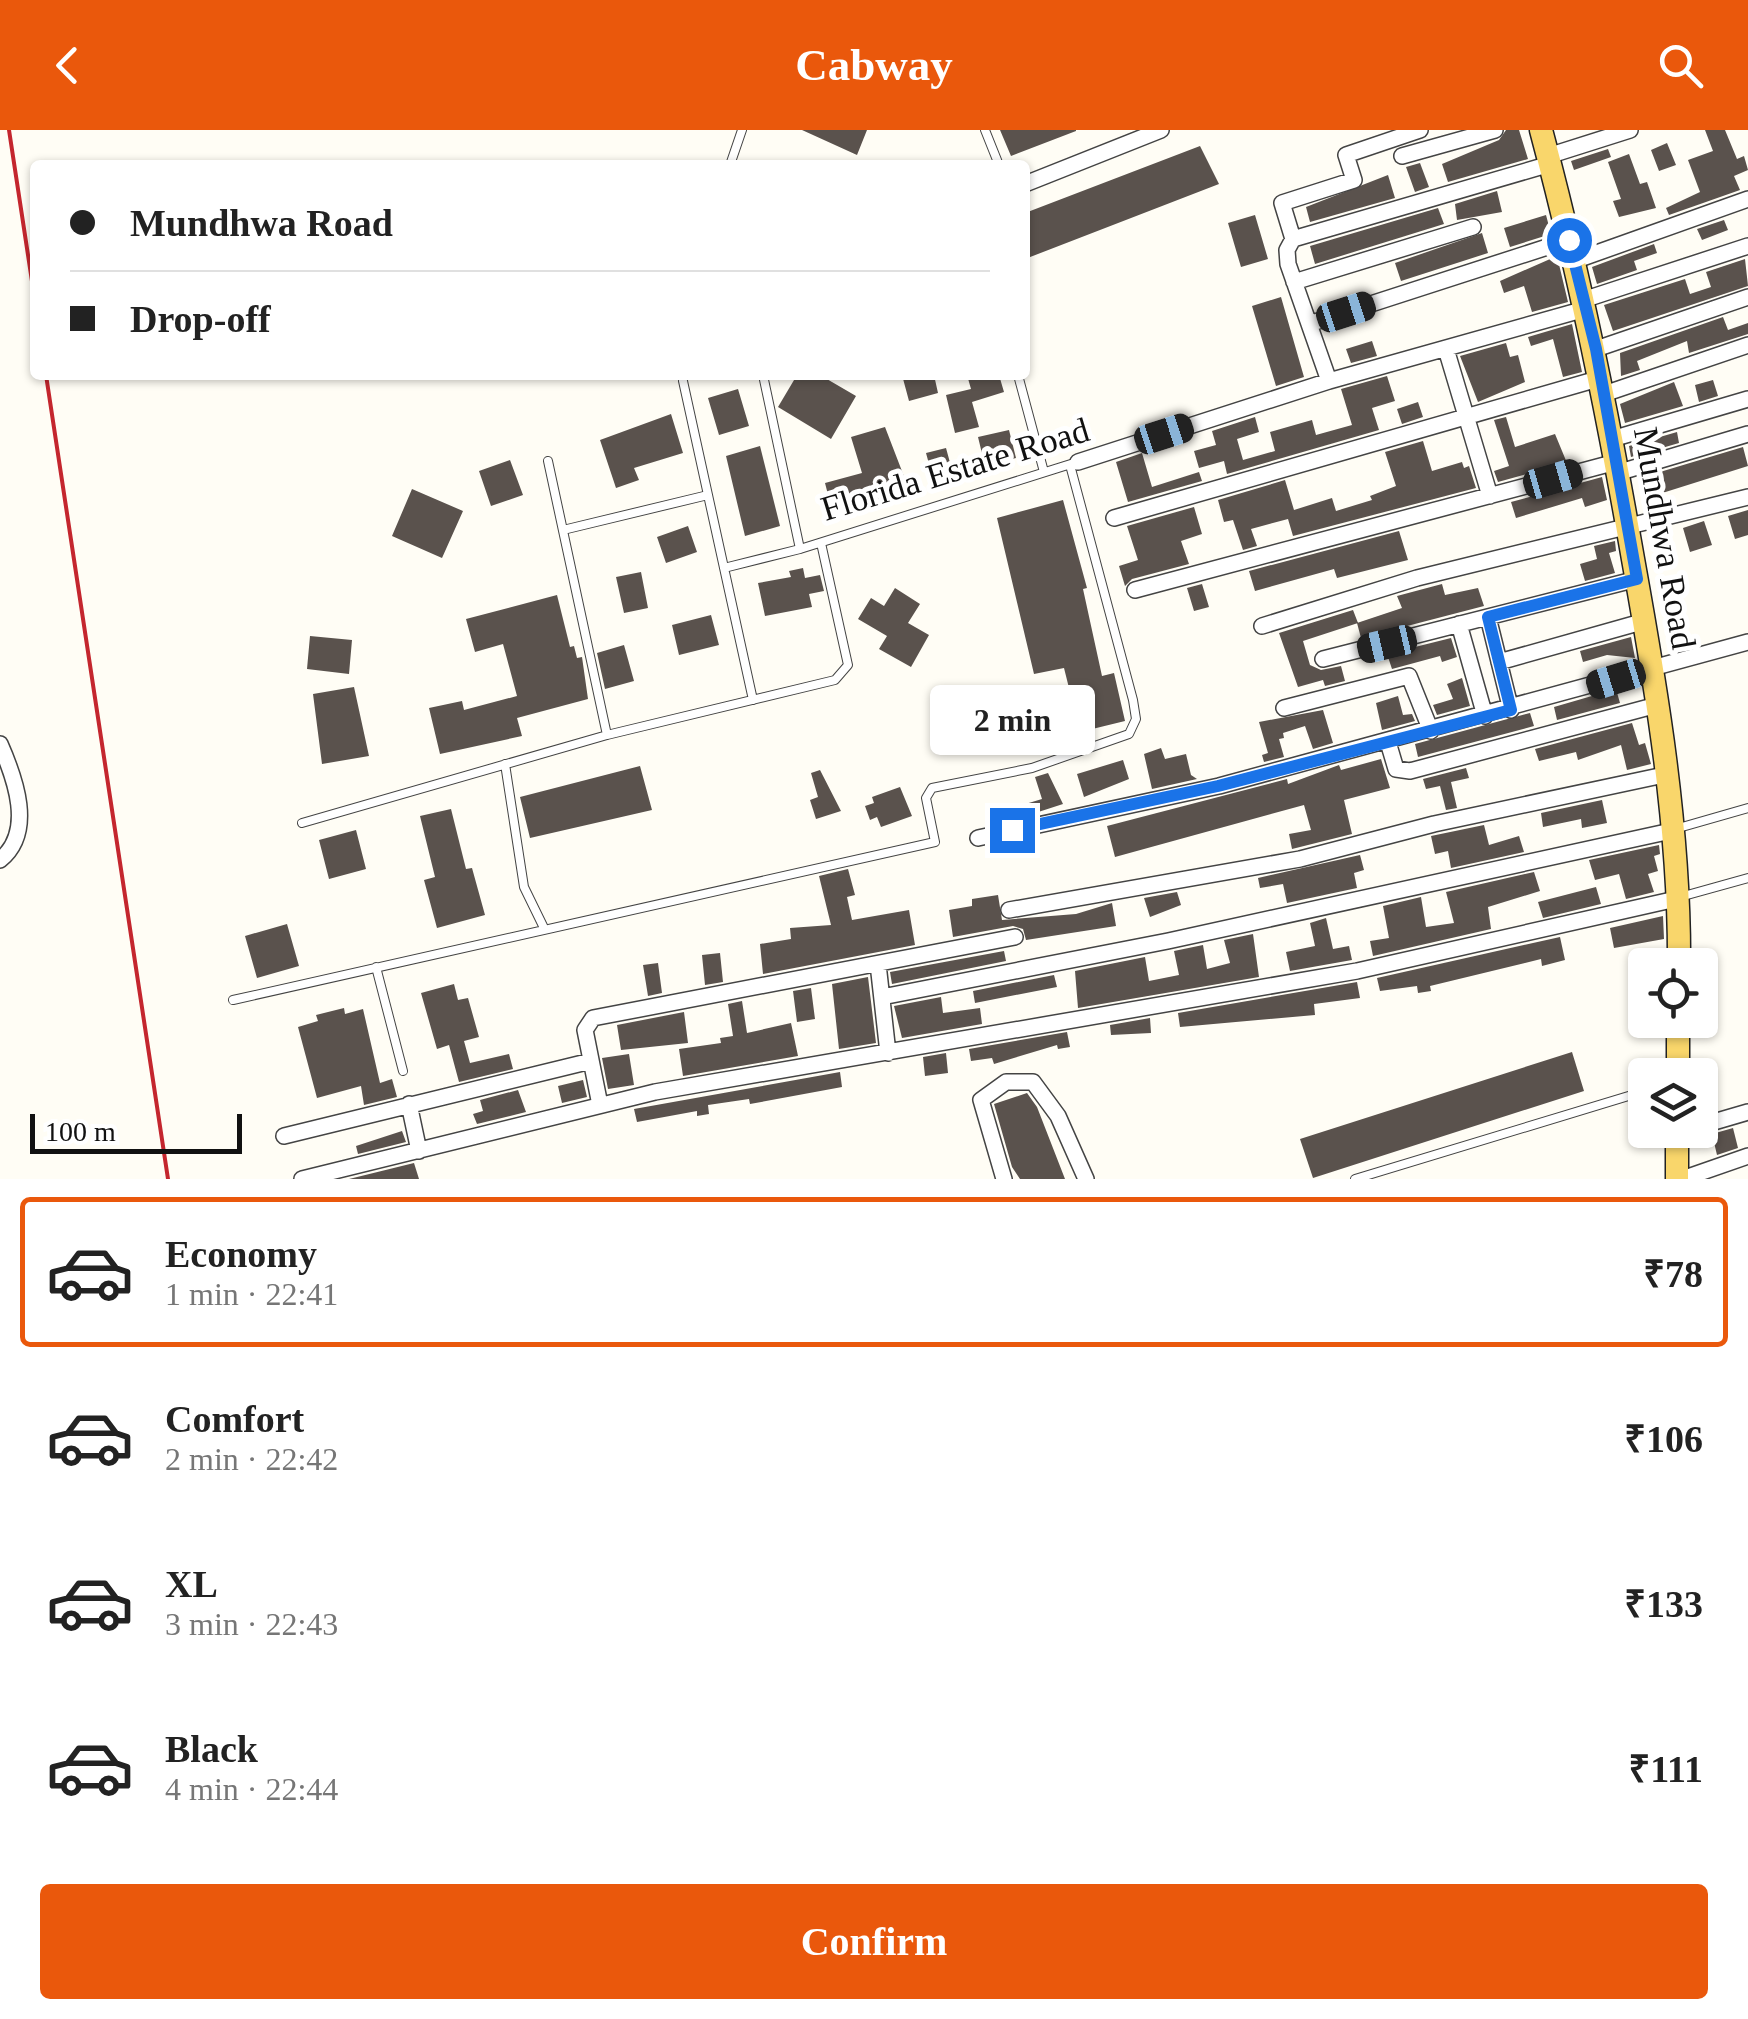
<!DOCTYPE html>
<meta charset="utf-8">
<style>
:root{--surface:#fff;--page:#f2f2f2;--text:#222;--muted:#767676;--line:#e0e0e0;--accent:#ea580c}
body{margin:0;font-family:Georgia,serif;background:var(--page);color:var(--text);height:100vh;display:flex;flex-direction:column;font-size:38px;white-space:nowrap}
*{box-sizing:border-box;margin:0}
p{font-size:32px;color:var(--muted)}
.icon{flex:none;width:55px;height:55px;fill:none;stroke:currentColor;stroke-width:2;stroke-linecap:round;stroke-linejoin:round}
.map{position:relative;height:1049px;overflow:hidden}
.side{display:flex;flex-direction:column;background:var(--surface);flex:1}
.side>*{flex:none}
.guide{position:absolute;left:30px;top:30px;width:1000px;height:220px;border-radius:10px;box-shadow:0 2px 8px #0004;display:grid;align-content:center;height:220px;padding:0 40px;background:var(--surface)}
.fabs{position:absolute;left:1628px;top:818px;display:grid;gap:20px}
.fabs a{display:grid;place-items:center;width:90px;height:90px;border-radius:10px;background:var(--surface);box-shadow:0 2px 8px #0004;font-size:50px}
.scale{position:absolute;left:30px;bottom:25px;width:212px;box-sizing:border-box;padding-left:10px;border:5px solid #111;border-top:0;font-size:28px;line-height:35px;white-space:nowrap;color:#111;-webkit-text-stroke:8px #fff;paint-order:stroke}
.end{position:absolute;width:45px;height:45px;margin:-22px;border:12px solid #1a73e8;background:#fff;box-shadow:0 0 0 5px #fff}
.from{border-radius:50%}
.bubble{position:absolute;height:70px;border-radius:10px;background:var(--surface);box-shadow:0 2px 8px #0004;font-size:32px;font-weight:600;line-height:70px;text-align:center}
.car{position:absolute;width:30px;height:60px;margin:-30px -15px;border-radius:12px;box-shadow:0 0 8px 2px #0007;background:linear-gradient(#222 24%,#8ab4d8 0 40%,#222 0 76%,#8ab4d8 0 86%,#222 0)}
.guide b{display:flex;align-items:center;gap:35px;height:95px;font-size:38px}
.guide b+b{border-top:2px solid var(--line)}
.guide i{width:25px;height:25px;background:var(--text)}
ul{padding:18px 0 0;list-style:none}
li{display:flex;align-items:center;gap:30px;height:150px;margin:0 20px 15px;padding:0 20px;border:5px solid transparent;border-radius:10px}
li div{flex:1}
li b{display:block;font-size:38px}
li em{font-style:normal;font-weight:600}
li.current{border-color:var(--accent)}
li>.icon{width:90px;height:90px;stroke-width:1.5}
.button{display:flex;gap:20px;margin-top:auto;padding:20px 40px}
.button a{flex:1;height:115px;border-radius:10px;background:var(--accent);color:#fff;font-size:40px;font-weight:600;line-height:115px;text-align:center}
header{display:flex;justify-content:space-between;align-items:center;height:130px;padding:0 40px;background:var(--accent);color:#fff;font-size:45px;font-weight:600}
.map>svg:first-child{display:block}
</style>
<header><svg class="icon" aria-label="back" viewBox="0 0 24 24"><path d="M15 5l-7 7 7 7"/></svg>Cabway<svg class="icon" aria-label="search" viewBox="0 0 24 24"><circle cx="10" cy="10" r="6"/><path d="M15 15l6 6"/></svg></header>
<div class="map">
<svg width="1748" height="1049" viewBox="0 0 1748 1049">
<rect width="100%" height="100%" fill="#fffdf5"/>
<path fill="#5a524d" d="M802,0H867L857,25Z
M1000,0H1076V1L1011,26Z
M1506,0H1519L1528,29L1448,52L1442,34L1499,10Z
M1705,0H1725L1737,29L1744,26L1748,40L1734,46L1740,60L1669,85L1666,78L1700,62L1688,30L1713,21Z
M1667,13L1676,35L1659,41L1651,20Z
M1200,16L1219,54L1025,129V83Z
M1608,19L1611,27L1574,40L1571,31Z
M1629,24L1640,54L1647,52L1656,78L1619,87L1613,71L1621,69L1608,32Z
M1420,33L1429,57L1415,62L1406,37Z
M1388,45L1395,68L1310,92L1306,77Z
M1497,61L1502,82L1457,90L1455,74Z
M1438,78L1444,94L1315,134L1310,116Z
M1255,85L1268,129L1241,137L1228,93Z
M1546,85L1551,104L1510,117L1504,98Z
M1724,90L1728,100L1702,110L1697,99Z
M1482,103L1488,123L1401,151L1395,133Z
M1654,114L1657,123L1634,131L1637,140L1597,154L1592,137Z
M1557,126L1568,172L1532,182L1524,156L1504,163L1500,151Z
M1745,129L1748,156L1613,201L1604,175L1685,149L1690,164L1711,157L1706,142Z
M1281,167L1304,247L1276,256L1252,176Z
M1723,187L1728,200L1748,193V204L1689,223L1687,211L1637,231L1640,240L1621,246L1620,223Z
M1572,194L1582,242L1563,247L1553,209L1531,216L1528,207Z
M1372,211L1377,226L1351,233L1346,219Z
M1506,213L1510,227L1518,225L1525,252L1478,272L1460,226Z
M797,245H820L856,266L831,309L778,277Z
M902,245H934L938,263L909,271Z
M967,245H999L1004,262L972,272L979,297L955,303L946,265L971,259Z
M1387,246L1395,271L1372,278L1379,300L1227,344L1224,331L1199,338L1194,321L1216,315L1212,301L1255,287L1259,302L1237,309L1243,330L1275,321L1270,302L1312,290L1316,305L1352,295L1341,259Z
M1713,250L1718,266L1699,272L1695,255Z
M1674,252L1683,276L1625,293L1620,274Z
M738,259L749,296L719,305L708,268Z
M1418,272L1423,287L1402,294L1397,279Z
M671,284L683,323L634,338L639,350L616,358L600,310Z
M1506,287L1515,317L1555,304L1567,333L1498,352L1494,341L1509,336L1494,290Z
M885,297L910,362L834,388L825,353L862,343L851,307Z
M1009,300L1016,328L985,336L978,307Z
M1677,302L1679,313L1631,327L1629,316Z
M1423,311L1432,341L1462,332L1464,338L1469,336L1476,358L1293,406L1288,389L1251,399L1257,416L1243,420L1233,390L1224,392L1218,370L1285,350L1294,380L1332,368L1336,381L1372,370L1370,366L1396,356L1385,322Z
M760,316L780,396L745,406L726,326Z
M1743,317L1748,336L1656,365L1650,345Z
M946,318L955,351L935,356L926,323Z
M1142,323L1152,357L1199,342L1202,351L1128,372L1116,332Z
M510,330L523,365L491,376L479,341Z
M1602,347L1607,370L1585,377L1582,368L1516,388L1511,372Z
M412,359L463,381L442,428L392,406Z
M1063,370L1087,458L1083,459L1102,546L1114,543L1125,591L1080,602L1064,538L1034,544L997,388Z
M1194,377L1202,404L1181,411L1189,434L1132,449L1125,456L1119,436L1138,430L1127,396Z
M1748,380V405L1735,409L1728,386Z
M1704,391L1712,415L1690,422L1683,398Z
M688,396L697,422L666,433L657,407Z
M1399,401L1408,430L1337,448L1334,439L1255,461L1249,441Z
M1615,411L1616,421L1609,423L1615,443L1585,451L1580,434L1597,429L1594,416Z
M803,438L805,448L820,445L824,461L809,464L812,477L765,486L758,453L791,447L789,441Z
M641,442L648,478L624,483L616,447Z
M1202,454L1209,477L1194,481L1187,458Z
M1442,454L1445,465L1478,458L1484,476L1361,508L1357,493L1402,478L1397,466Z
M895,458L920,474L908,493L929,505L911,537L879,519L887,506L858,489L871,468L884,476Z
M557,465L570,517L574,516L577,528L582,527L588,569L517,588L522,606L440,624L429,578L462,571L464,580L517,566L503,514L475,522L466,489Z
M1353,480L1358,493L1303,511L1310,535L1321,540L1341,536L1345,551L1325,556L1323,550L1298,557L1279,503Z
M711,485L719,515L679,525L672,495Z
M310,506L352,510L349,544L307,539Z
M1631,507L1635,528L1607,525L1583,532L1580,521Z
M1451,508L1457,527L1442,532L1440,526L1392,539L1387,524Z
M624,515L634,551L605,559L597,523Z
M1462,548L1470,576L1437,585L1433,575L1453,569L1447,554Z
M354,557L369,626L322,634L313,564Z
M1616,559L1620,573L1557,590L1554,577Z
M1398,566L1403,585L1412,584L1415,591L1382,600L1376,573Z
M1323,580L1333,613L1313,619L1305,596L1283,603L1284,608L1279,609L1284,627L1264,632L1262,625L1268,623L1259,592Z
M1530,583L1534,596L1418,627L1415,614Z
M1632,593L1639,615L1645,613L1651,634L1627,640L1621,615L1578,630L1576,622L1539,631L1535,619Z
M1161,618L1165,629L1186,624L1191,645L1197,649L1152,659L1144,624Z
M1381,629L1390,658L1344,670L1352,704L1292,719L1289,704L1311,700L1304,675L1115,727L1107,696L1287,649L1288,654L1339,635L1341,640Z
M1123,630L1129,649L1084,667L1077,644Z
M640,636L652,680L530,708L520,667Z
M1466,638L1469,648L1451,652L1457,678L1446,680L1440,656L1426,659L1423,649Z
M820,640L841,681L816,689L810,670L818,667L811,643Z
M1048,643L1063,674L1026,686L1022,675L1042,669L1035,647Z
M900,657L912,686L881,697L877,687L870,690L865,676L874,673L872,667Z
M1602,670L1607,693L1582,698L1581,689L1543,697L1541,683Z
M451,679L466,739L472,738L485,785L437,798L424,750L435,747L420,686Z
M1484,695L1489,715L1519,706L1524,722L1451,738L1448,721L1435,724L1431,706Z
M356,700L366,739L329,749L319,710Z
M1659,715L1660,724L1654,726L1658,741L1648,744L1654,762L1626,769L1619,744L1595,750L1589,730Z
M1360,725L1364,740L1354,743L1357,758L1287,773L1283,754L1260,758L1258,748Z
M848,739L855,765L847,767L852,790L909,780L915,815L763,844L760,814L791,809L790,798L831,795L819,746Z
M1534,742L1540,761L1488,777L1491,799L1373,826L1370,811L1389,808L1383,776L1421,767L1426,797L1454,793L1446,762Z
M1596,757L1601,774L1543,788L1538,772Z
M1177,762L1181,775L1150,787L1144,768Z
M998,765L1002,790L1076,784L1112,773L1116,796L1026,810L1023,799L1013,796L953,807L949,780L972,776V769Z
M1663,786L1664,809L1614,818L1610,798Z
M1326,788L1333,819L1349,816L1352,830L1290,841L1286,822L1315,816L1310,793Z
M287,794L299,836L257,848L245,806Z
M1253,804L1259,847L1078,878L1075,841L1145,827L1149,851L1179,845L1174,821L1203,815L1207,839L1230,833L1224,810Z
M1560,807L1565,830L1542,836L1541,829L1430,856L1431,861L1418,863L1417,856L1380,861L1377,848Z
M1004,821L1006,831L892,854L890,842Z
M720,823L723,852L705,855L702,825Z
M658,833L662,863L648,866L643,835Z
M1054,845L1057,857L975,873L973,861Z
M868,847L876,913L839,919L832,854Z
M1357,852L1360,868L1314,874L1315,885L1180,897L1178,883Z
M454,854L458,870L468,868L479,907L464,911L470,933L509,924L513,939L459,952L449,915L437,919L421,863Z
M811,858L815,889L797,892L793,861Z
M941,867L943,883L980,878L982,894L902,908L894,876Z
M742,871L747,903L791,893L798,926L683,946L679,919L721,913L720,908L733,906L728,874Z
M344,878L345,884L363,879L380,953L392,949L397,967L364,975L361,956L317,968L298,897L318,891L316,885Z
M684,882L688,913L621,920L617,895Z
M1150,888L1151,903L1111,905L1110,895Z
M1067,902L1070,917L1058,919L1057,915L994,934L992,928L971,931L969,919Z
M1572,922L1584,961L1313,1048L1300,1009Z
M946,923L948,943L925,946L923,927Z
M629,924L634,955L608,959L602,928Z
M840,942L842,957L750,974L749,969L708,975L709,984L697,986V981L637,992L634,979Z
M583,950L587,967L562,973L558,956Z
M518,960L526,982L477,994L473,984L483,981L480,970Z
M1027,963L1037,977L1065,1049H1020L1012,1037L994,974Z
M1733,998L1738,1018L1717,1025L1712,1004Z
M402,1001L406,1012L358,1024L356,1016Z
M414,1033L419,1049H349Z"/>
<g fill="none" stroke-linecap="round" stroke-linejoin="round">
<defs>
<path id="lane" d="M985,0L999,35
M730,35L742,0
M763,245L800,419
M1018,245L1044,342
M683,251L753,570
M548,331L607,605
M563,400L708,365
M724,438L800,419L1074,333
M505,634L524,757L544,798
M302,693L607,605L835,550L848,535L821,413
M1675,699L1748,678
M1680,767L1748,748
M376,837L403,941
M233,870L935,712L926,668L932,658L1032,638L1129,604L1136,589L1133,570L1070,335
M1355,1049L1645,961"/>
<path id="street" d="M1402,26L1495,0
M1548,26L1630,0
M1025,54L1161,0
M1293,109L1282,73L1354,50L1346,25L1420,0
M1574,131L1748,69
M1294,152L1473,97
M1583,170L1748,116
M1309,194L1569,110
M1446,219L1490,366
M1596,219L1748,167
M1329,251L1288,134L1287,120L1293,109L1550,34
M1604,264L1748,215
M1612,309L1748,269
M1078,332L1329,251L1585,179
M1617,343L1748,304
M1114,388L1601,248
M1135,460L1616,332
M1488,487L1511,580
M1459,494L1485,586
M1262,496L1417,448L1748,367
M1323,529L1637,449
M1499,532L1645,491
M1284,578L1409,546L1431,601
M1388,612L1396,639L1410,641L1657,575
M0,614C15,648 35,702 0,730
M978,708L1219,656L1748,512
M1009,780L1300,729L1434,694L1664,645
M878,834L888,923
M882,867L1168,811L1671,701
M409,974L419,1021
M600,975L585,900L593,888L1015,807
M1700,996L1748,982
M284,1006L591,931
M302,1049L655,962L1357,841L1676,769
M1004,1049L981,970L1006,952H1033L1058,986L1086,1049
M1682,1049L1748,1026"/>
<path id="primary" d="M1541,0C1579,142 1608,285 1633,429C1657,562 1680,700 1679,835
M1678,945V890
M1677,1049V1000"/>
</defs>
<use href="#lane" stroke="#444" stroke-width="10"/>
<use href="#street" stroke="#444" stroke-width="18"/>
<use href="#primary" stroke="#222" stroke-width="25"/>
<use href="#lane" stroke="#fff" stroke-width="8"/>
<use href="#street" stroke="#fff" stroke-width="15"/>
<use href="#primary" stroke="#f9d66b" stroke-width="22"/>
<path stroke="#c4262e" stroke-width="4" d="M9,0L35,171
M46,245L168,1049"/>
</g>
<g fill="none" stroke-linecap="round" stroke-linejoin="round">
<path stroke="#1a73e8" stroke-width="12" d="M1012,700L1218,656L1511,580L1488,487L1637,449L1596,219L1569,110"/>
</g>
<g text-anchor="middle" stroke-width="10" stroke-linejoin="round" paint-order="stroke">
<g font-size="35" fill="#111" stroke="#fff">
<text transform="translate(955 339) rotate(-17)" y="12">Florida Estate Road</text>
<text transform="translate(1665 408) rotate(80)" y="12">Mundhwa Road</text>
</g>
</g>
</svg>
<div class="fabs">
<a><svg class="icon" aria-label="locate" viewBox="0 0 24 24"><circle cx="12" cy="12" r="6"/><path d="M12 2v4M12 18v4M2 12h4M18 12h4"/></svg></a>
<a><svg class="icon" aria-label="layers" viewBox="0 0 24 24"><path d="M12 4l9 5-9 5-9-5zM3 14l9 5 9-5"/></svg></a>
</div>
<div class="scale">100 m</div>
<i class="end from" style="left:1569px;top:110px"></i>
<i class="end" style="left:1012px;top:700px"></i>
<div class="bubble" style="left:930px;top:555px;width:165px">2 min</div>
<i class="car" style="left:1346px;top:182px;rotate:72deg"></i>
<i class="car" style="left:1164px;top:304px;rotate:72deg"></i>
<i class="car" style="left:1553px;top:349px;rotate:74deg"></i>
<i class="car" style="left:1387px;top:514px;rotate:257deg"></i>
<i class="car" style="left:1616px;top:549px;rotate:253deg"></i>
<div class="guide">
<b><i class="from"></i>Mundhwa Road</b>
<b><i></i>Drop-off</b>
</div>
</div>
<section class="side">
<ul>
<li class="current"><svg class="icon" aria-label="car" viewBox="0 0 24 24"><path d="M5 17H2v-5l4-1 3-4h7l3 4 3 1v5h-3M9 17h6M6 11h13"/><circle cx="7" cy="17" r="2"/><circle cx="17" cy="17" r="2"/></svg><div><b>Economy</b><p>1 min · 22:41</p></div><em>₹78</em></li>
<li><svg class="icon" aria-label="car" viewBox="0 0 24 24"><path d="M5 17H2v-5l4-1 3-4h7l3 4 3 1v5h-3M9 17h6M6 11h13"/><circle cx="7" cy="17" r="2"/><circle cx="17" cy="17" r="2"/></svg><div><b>Comfort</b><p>2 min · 22:42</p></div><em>₹106</em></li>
<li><svg class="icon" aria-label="car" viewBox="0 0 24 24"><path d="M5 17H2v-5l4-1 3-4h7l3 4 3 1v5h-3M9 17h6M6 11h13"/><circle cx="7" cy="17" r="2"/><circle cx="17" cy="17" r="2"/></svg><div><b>XL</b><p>3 min · 22:43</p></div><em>₹133</em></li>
<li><svg class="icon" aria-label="car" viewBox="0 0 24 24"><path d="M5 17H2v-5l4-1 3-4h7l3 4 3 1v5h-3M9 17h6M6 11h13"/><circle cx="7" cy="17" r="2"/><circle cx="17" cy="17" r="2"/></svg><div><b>Black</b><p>4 min · 22:44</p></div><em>₹111</em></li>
</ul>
<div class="button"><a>Confirm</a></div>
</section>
